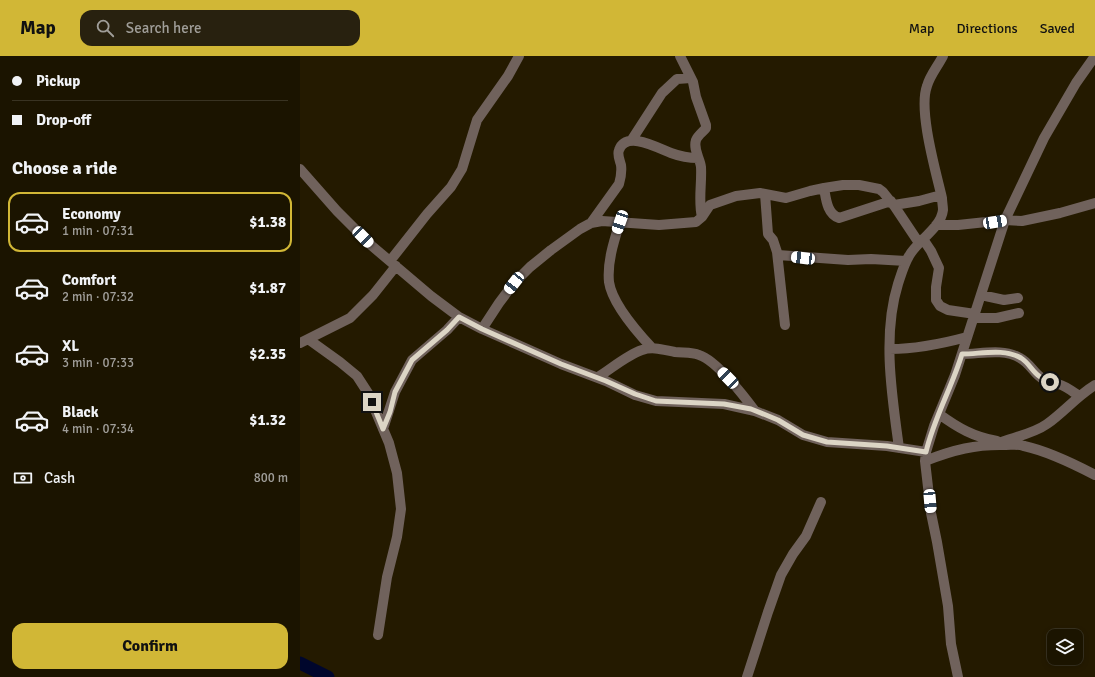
<!DOCTYPE html>
<meta charset="utf-8">
<style>
:root{--surface:#1b1400;--page:#28210f;--text:#f1f3f6;--muted:#a09e99;--line:#393322;--accent:#d1b736}
body{margin:0;font-family:Signika,sans-serif;background:var(--page);color:var(--text);height:100vh;display:flex;flex-direction:column;font-size:15px;white-space:nowrap}
*{box-sizing:border-box;margin:0}
p{font-size:13px;color:var(--muted)}
.icon{flex:none;width:22px;height:22px;fill:none;stroke:currentColor;stroke-width:2;stroke-linecap:round;stroke-linejoin:round}
.map{position:relative;flex:1;overflow:hidden}
.sheet{display:flex;flex-direction:column;background:var(--surface);width:300px}
.sheet>*{flex:none}
.guide{display:grid;align-content:center;height:88px;padding:0 12px;background:var(--surface)}
.tools{position:absolute;left:747px;top:573px;display:grid;gap:8px}
.tools a{display:grid;place-items:center;width:36px;height:36px;border-radius:8px;background:var(--surface);box-shadow:0 2px 6px #0003,0 0 0 1px var(--line);font-size:20px}
.end{position:absolute;width:18px;height:18px;margin:-9px;border:5px solid #dcd5c5;background:#111;box-shadow:0 0 0 2px #111}
.from{border-radius:50%}
.car{position:absolute;width:12px;height:24px;margin:-12px -6px;border-radius:5px;box-shadow:0 0 3px 1px #0007;background:linear-gradient(#fff 24%,#345 0 40%,#fff 0 76%,#345 0 86%,#fff 0)}
.guide b{display:flex;align-items:center;gap:14px;height:38px;font-size:15px}
.guide b+b{border-top:1px solid var(--line)}
.guide i{width:10px;height:10px;background:var(--text)}
ul{padding:0;list-style:none}
li{display:flex;align-items:center;gap:12px;height:60px;margin:0 8px 6px;padding:0 4px;border:2px solid transparent;border-radius:12px}
li div{flex:1}
li b{display:block;font-size:15px}
li em{font-style:normal;font-weight:700}
li.on{border-color:var(--accent)}
li>.icon{width:36px;height:36px;stroke-width:1.5}
h2{padding:0 12px;font-size:18px;line-height:48px}
.pay{display:flex;align-items:center;gap:10px;height:44px;padding:0 12px;font-size:15px}
.pay p{margin-inline-start:auto}
.button{display:flex;gap:8px;margin-top:auto;padding:8px 12px}
.button a{flex:1;height:46px;border-radius:12px;background:var(--accent);color:#111;font-size:16px;font-weight:700;line-height:46px;text-align:center}
header{display:flex;align-items:center;gap:24px;box-sizing:border-box;height:56px;padding:0 20px;background:var(--accent);color:#111}
header strong{font-size:19px}
nav{display:flex;gap:22px;margin-inline-start:auto;font-size:14px}
.search{width:280px;height:36px;background:var(--page);display:flex;align-items:center;gap:10px;box-sizing:border-box;padding:0 14px;border-radius:12px;color:var(--muted);font-size:15px}
main{display:flex;flex:1;min-height:0}
.map>svg:first-child{display:block}
</style>
<header>
<strong>Map</strong>
<div class="search"><svg class="icon" aria-label="search" viewBox="0 0 24 24"><circle cx="10" cy="10" r="6"/><path d="M15 15l6 6"/></svg>Search here</div>
<nav><a>Map</a><a>Directions</a><a>Saved</a></nav>
</header>
<main>
<section class="sheet">
<div class="guide">
<b><i class="from"></i>Pickup</b>
<b><i></i>Drop-off</b>
</div>
<h2>Choose a ride</h2>
<ul>
<li class="on"><svg class="icon" aria-label="car" viewBox="0 0 24 24"><path d="M5 17H2v-5l4-1 3-4h7l3 4 3 1v5h-3M9 17h6M6 11h13"/><circle cx="7" cy="17" r="2"/><circle cx="17" cy="17" r="2"/></svg><div><b>Economy</b><p>1 min · 07:31</p></div><em>$1.38</em></li>
<li><svg class="icon" aria-label="car" viewBox="0 0 24 24"><path d="M5 17H2v-5l4-1 3-4h7l3 4 3 1v5h-3M9 17h6M6 11h13"/><circle cx="7" cy="17" r="2"/><circle cx="17" cy="17" r="2"/></svg><div><b>Comfort</b><p>2 min · 07:32</p></div><em>$1.87</em></li>
<li><svg class="icon" aria-label="car" viewBox="0 0 24 24"><path d="M5 17H2v-5l4-1 3-4h7l3 4 3 1v5h-3M9 17h6M6 11h13"/><circle cx="7" cy="17" r="2"/><circle cx="17" cy="17" r="2"/></svg><div><b>XL</b><p>3 min · 07:33</p></div><em>$2.35</em></li>
<li><svg class="icon" aria-label="car" viewBox="0 0 24 24"><path d="M5 17H2v-5l4-1 3-4h7l3 4 3 1v5h-3M9 17h6M6 11h13"/><circle cx="7" cy="17" r="2"/><circle cx="17" cy="17" r="2"/></svg><div><b>Black</b><p>4 min · 07:34</p></div><em>$1.32</em></li>
</ul>
<div class="pay"><svg class="icon" aria-label="cash" viewBox="0 0 24 24"><path d="M3 7h18v10H3z"/><circle cx="12" cy="12" r="2"/></svg>Cash<p>800 m</p></div>
<div class="button"><a>Confirm</a></div>
</section>
<div class="map">
<svg width="795" height="621" viewBox="0 0 795 621">
<rect width="100%" height="100%" fill="#241a00"/>
<g fill="none" stroke-linecap="round" stroke-linejoin="round">
<path stroke="#00062c" stroke-width="13" d="M0,607L28,621"/>
<path stroke="#70625c" stroke-width="10" d="M380,0L393,26L396,41L406,69V72C403,76 398,79 396,84C393,94 400,102 401,111C402,128 398,145 402,161
M331,85L362,37L377,23L391,22
M0,113L37,155L72,190L131,240L159,261L182,273L261,308L306,325L335,339L356,345L424,348L455,355L478,364L503,379L527,386L587,390L626,396
M524,132C526,143 527,158 539,162L591,145
M465,138L468,178L473,184L477,196L485,269
M594,149L619,145L641,139
M320,166C314,185 307,206 309,226C312,247 338,277 352,292
M291,167L319,128C321,121 322,116 321,109C320,105 317,99 319,94C326,74 358,92 371,97C379,100 389,102 398,102
M636,169H658L705,164L722,165L760,157L795,147
M623,183L631,195L639,212L636,231V244L640,250L648,254L675,258
M478,199L548,204L571,203L606,205
M90,205L127,158L151,131L162,113L177,64L208,20L219,0
M681,239L704,244L718,242
M673,262H697L719,257
M182,273L199,247L214,227L230,211L251,194L280,173L291,167L302,165L359,169L396,166L402,161L410,149L436,140L460,137L486,142L510,135L524,132L543,129H559L579,133L583,136L595,151L619,187
M8,283L40,306L57,320L68,337L89,387L97,417L101,453L97,481L87,521L78,579
M0,287L50,262L73,239L96,210
M590,293C617,293 641,288 667,281
M662,298C681,298 703,292 720,302C730,307 734,318 743,323C748,325 753,326 758,328C766,330 772,335 779,340
M298,321C311,313 327,299 342,294C353,290 364,294 375,296C383,297 392,296 399,299C416,304 444,340 455,355
M639,358C658,372 674,381 697,385
M83,373L95,336L112,304L147,274L159,261
M698,387C714,381 733,378 747,368C764,356 777,340 795,329
M599,392C592,340 582,279 598,228C601,219 604,208 609,200C617,185 641,172 643,154C643,150 642,146 642,142C636,116 618,54 627,30C630,19 638,10 643,0
M625,405C653,394 676,388 706,389C712,389 719,388 724,390C747,395 774,408 795,419
M447,621L468,556L481,519L493,498L506,480L521,446
M658,621L651,588L648,550L637,486L631,457L625,405L626,396L634,370L655,319L705,164L744,82L776,27L795,0"/>
</g>
<g fill="none" stroke-linecap="round" stroke-linejoin="round">
<path stroke="#dcd5c5" stroke-width="5" d="M72,346L83,373L90,356L95,336L112,304L147,274L159,261L182,273L261,308L306,325L335,338L356,345L424,348L451,353L466,359L478,364L503,379L527,386L587,390L626,396C634,362 652,331 662,298C681,298 704,292 721,302C729,307 732,315 739,320C742,323 746,324 750,326"/>
</g>
</svg>
<div class="tools">
<a><svg class="icon" aria-label="layers" viewBox="0 0 24 24"><path d="M12 4l9 5-9 5-9-5zM3 14l9 5 9-5"/></svg></a>
</div>
<i class="end from" style="left:750px;top:326px"></i>
<i class="end" style="left:72px;top:346px"></i>
<i class="car" style="left:320px;top:166px;rotate:199deg"></i>
<i class="car" style="left:695px;top:166px;rotate:80deg"></i>
<i class="car" style="left:63px;top:181px;rotate:135deg"></i>
<i class="car" style="left:503px;top:202px;rotate:277deg"></i>
<i class="car" style="left:214px;top:227px;rotate:218deg"></i>
<i class="car" style="left:428px;top:322px;rotate:316deg"></i>
<i class="car" style="left:630px;top:445px;rotate:175deg"></i>
</div>
</main>
